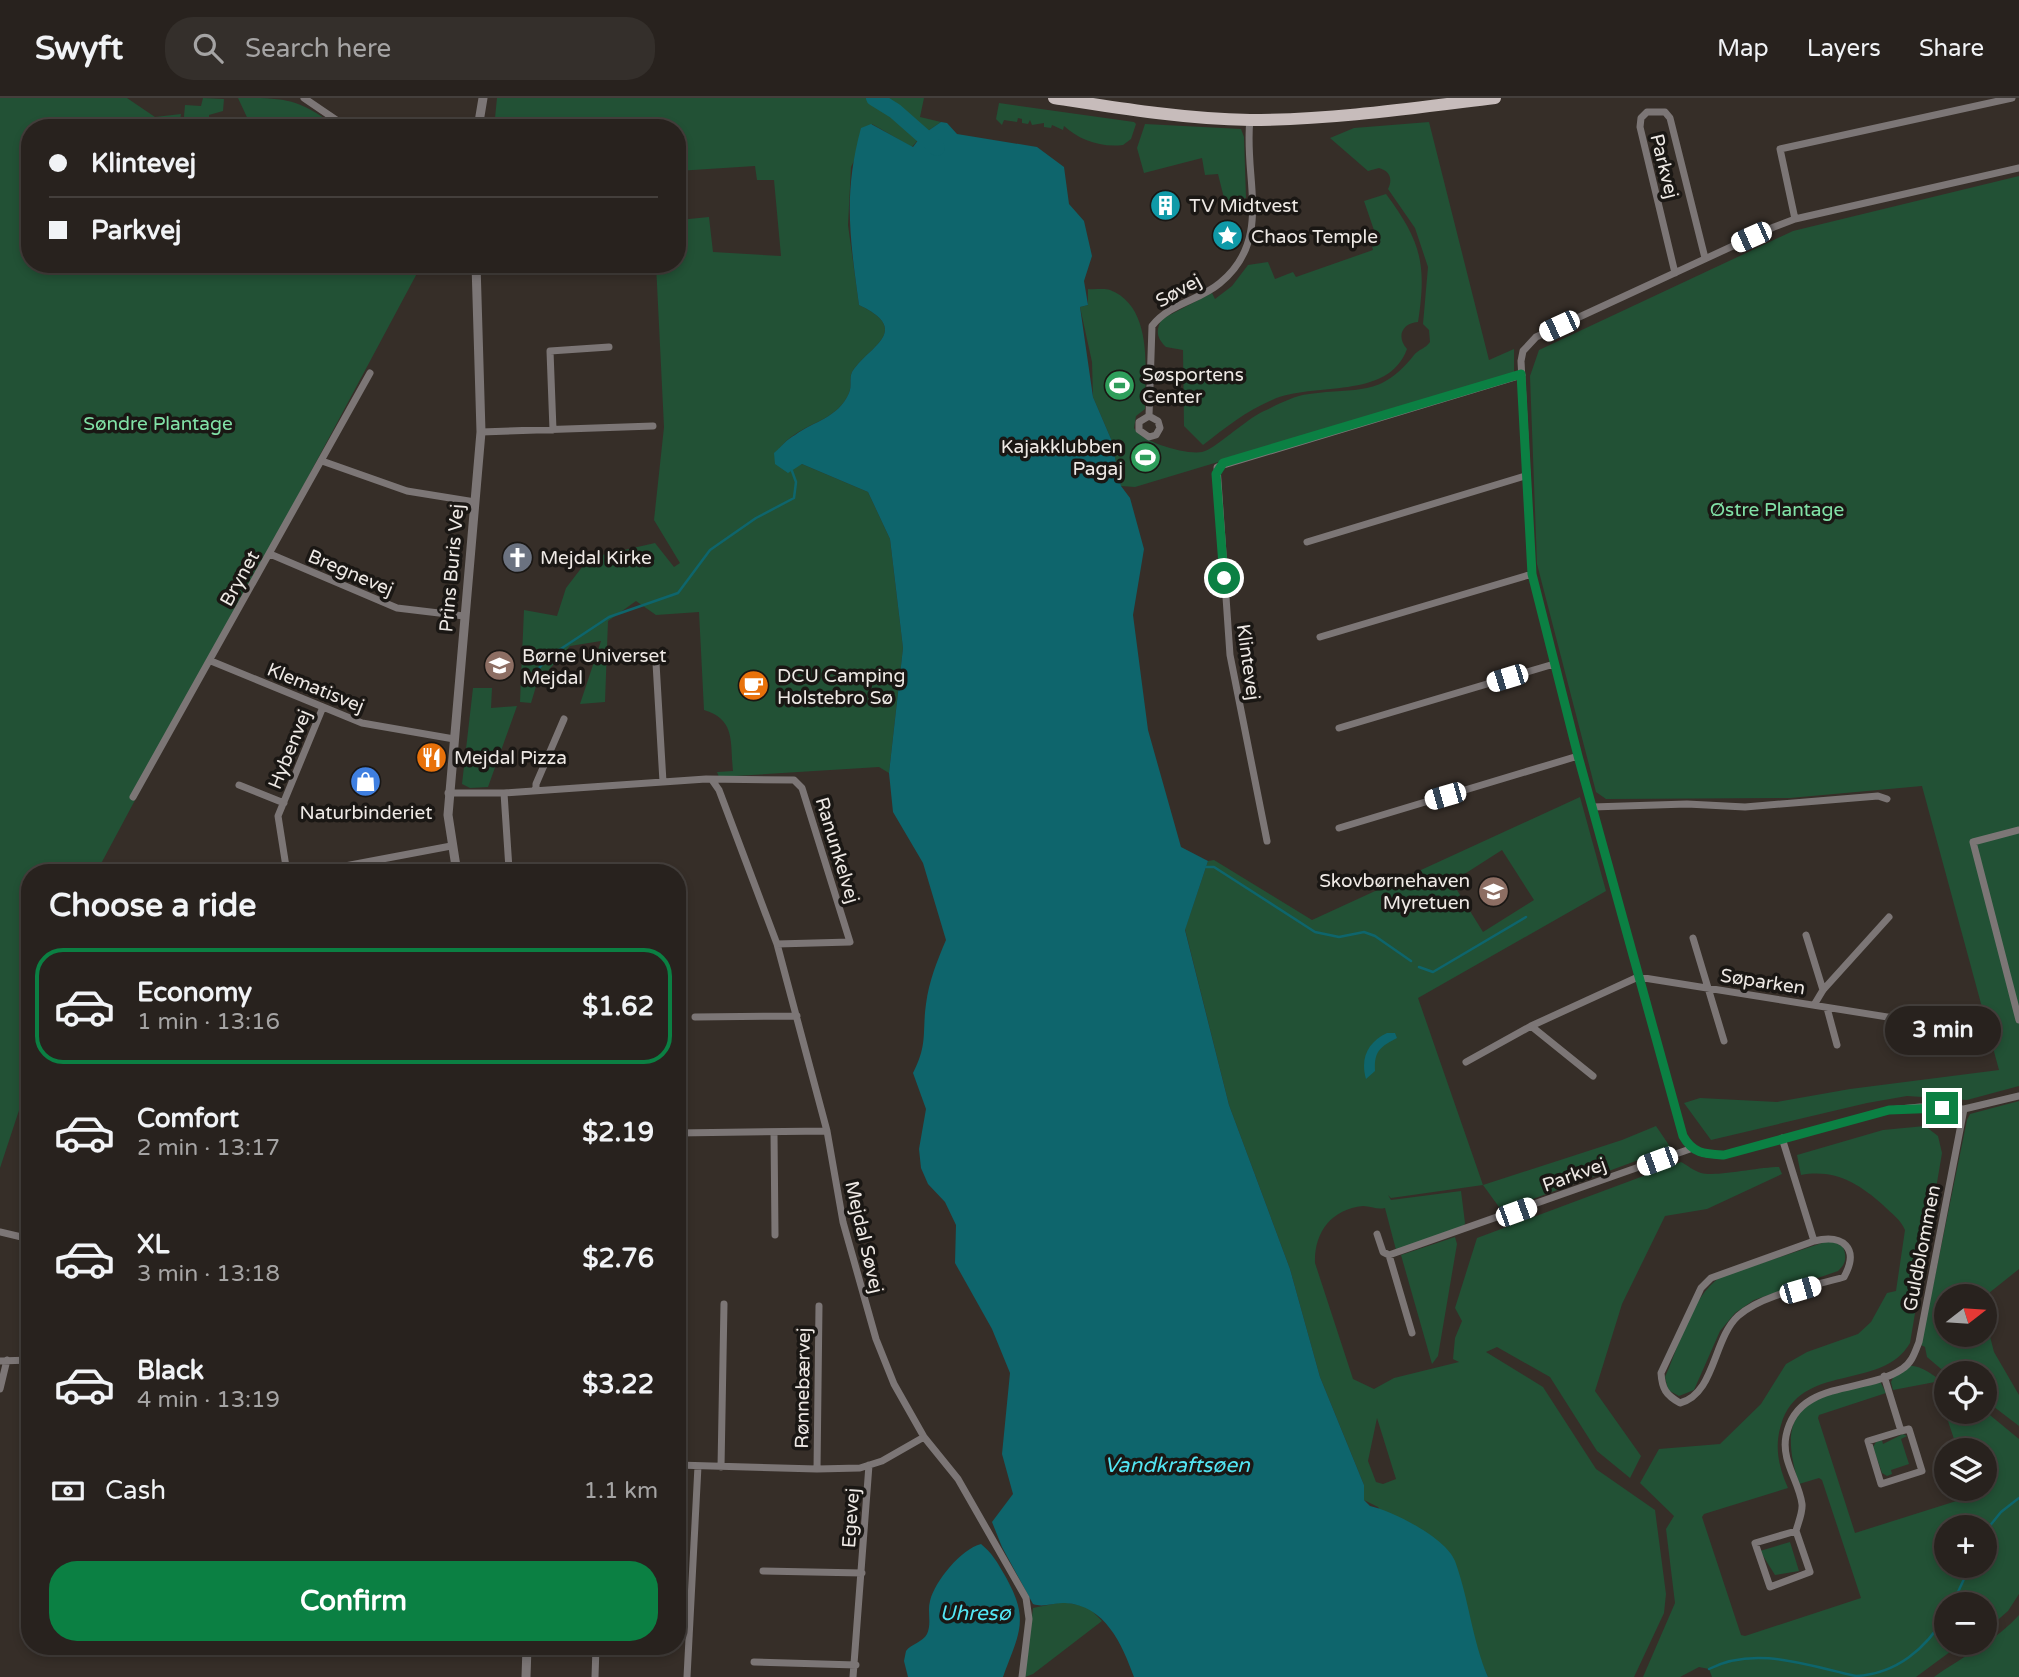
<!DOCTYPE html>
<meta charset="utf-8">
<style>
:root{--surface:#28221e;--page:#342f2b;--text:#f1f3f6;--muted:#a5a4a4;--line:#443f3c;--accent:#0b8043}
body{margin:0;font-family:"Varela Round",sans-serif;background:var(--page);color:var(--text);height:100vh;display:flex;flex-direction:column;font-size:26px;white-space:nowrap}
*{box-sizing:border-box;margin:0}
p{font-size:23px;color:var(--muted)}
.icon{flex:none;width:38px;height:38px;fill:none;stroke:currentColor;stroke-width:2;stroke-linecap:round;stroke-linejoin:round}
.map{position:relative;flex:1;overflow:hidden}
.sheet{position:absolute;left:21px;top:766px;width:665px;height:791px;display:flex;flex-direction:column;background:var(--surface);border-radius:28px;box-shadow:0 4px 10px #0003,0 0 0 2px var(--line)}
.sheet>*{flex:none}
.banner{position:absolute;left:21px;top:21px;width:665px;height:154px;border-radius:28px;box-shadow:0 4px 10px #0003,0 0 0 2px var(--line);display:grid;align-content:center;height:154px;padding:0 28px;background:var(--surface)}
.needle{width:46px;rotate:73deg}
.buttons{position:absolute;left:1934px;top:1186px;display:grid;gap:14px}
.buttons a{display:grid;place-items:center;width:63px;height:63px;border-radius:50%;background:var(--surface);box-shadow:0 4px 10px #0003,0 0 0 2px var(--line);font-size:35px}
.end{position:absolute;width:32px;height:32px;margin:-16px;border:9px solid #0b8043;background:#fff;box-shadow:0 0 0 4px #fff}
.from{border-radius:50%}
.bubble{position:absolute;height:49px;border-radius:24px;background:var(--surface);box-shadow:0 4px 10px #0003,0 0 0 2px var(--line);font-size:23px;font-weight:700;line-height:49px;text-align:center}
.car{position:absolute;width:21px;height:42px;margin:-21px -10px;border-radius:9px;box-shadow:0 0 5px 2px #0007;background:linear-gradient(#fff 24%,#345 0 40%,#fff 0 76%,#345 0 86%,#fff 0)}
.banner b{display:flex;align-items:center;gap:24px;height:66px;font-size:26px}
.banner b+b{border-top:2px solid var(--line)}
.banner i{width:18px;height:18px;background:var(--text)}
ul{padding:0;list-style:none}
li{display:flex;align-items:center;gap:21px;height:116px;margin:0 14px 10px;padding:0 14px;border:4px solid transparent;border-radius:28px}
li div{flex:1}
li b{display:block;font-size:26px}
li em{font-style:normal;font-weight:700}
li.active{border-color:var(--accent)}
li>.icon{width:63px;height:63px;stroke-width:1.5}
h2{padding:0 28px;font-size:32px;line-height:84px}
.pay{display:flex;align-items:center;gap:18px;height:77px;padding:0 28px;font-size:26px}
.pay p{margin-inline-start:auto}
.primary-button{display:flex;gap:14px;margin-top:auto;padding:14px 28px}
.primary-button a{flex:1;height:80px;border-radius:28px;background:var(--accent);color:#fff;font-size:28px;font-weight:700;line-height:80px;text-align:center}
header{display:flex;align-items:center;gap:42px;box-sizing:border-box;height:98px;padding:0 35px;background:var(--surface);border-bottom:2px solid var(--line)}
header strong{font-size:33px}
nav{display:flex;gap:38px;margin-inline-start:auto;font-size:24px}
.search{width:490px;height:63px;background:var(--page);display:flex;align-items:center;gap:18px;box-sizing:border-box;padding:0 24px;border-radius:28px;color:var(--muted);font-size:26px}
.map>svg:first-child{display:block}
</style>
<header>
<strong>Swyft</strong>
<div class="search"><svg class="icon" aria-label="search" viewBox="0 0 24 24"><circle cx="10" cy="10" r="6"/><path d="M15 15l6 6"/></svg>Search here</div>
<nav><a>Map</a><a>Layers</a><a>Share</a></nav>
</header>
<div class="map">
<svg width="2019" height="1579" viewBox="0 0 2019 1579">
<rect width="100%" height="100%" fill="#362e28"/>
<path fill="#225135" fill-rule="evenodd" d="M0,0H127L155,19L181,16L179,30H30V166H422L96,775H30V979L0,1070Z
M203,0L224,1L223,13L209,17V26L215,30H183L185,7L201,8Z
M238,0C286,0 298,0 338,30H252Z
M497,0H924L920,19L941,24L922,37L912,49L872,26L851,69L848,127L859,207C914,233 867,249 852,274C849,280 852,289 849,295C838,320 814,323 794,337C787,341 781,349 775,355L776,361L795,369L802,366L868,394L890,441L903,550L889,675L879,669L719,679L717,674L733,673C730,645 736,621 704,612L699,514L656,517L636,503L608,523L605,604L580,606L601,543L570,548L537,585L531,605L520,604L524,512L557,518L566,490L589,460L655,445L674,469L680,465L654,422L664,329L656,166H677V113L679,122L709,119L713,154L781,158L774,82H757L755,68L677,73V30H494Z
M999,5L1134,24L1136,26L1131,41L1123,47C1100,50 1078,41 1064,28L1063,32L1052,27L1051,30L1044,29V25L1032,27L1030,22L1028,26L1022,25V21L1018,20L1017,24L1004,22L1002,27L996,21Z
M1429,24L1489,262L1514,251V275L1135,389L1121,388L1111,341L1093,299L1092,264L1080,209L1088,207V191C1094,192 1104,190 1110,192C1154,209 1145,274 1145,311L1136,318L1134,330C1141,344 1186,357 1202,354C1214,352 1246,321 1264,313C1279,306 1293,298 1309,296C1358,289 1380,300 1414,257C1419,251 1425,251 1430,244L1429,232L1423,226L1428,169L1415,130L1388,91C1393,81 1390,73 1379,70L1368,73L1330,40L1354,30Z
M1145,26L1241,31L1244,39L1246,100L1225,104L1218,76L1205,77L1202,60L1144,75L1137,50Z
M2019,78V988L1967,1002L1907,998L1867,1005L1711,1042L1684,1005L1700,1000L1777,1004L1850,991L1999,972L1922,688L1790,700L1606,701L1596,694L1537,466L1530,278L1539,252L1793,133Z
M1386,96C1421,143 1427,166 1418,224C1402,225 1396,239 1407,251C1388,303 1314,283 1272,302C1246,313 1225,330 1203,347L1184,328L1183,252L1166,249C1157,240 1155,233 1162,221L1212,195L1215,201L1232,188L1248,167L1268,164L1275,181L1293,174L1296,179L1373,152L1371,144L1377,141L1364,103Z
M473,590H492L491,610L517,608L488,689L470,690L462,686Z
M1580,699L1606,793L1418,900L1483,1087L1622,1042L1656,1028L1671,1050L1514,1108L1499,1109L1483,1087L1391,1100L1388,1097L1391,1102L1461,1093L1465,1125L1463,1130L1396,1152L1385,1110C1377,1112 1371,1108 1363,1108C1331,1111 1314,1135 1315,1165L1353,1281L1374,1291L1394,1280L1459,1264L1453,1261L1455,1240L1462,1223L1455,1210L1477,1140L1681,1064C1687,1067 1694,1073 1701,1075C1718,1079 1758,1069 1779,1069L1782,1076L1707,1111L1665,1118L1622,1206L1595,1293L1641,1358L1630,1380L1597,1353L1550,1279L1497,1249L1486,1254L1543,1289L1596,1371L1655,1412L1666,1496L1664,1515L1634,1579H1488L1476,1552L1378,1409L1364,1402V1387L1320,1279L1290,1171L1229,1007L1185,831L1208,763L1214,762L1312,822ZM1502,752L1534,802L1483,834L1452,784ZM1377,1320L1396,1381L1383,1386L1376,1384L1368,1363Z
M2019,1003V1171L1984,1199H1946V1237H1984L1985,1219L1994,1254L2019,1297V1328L1985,1302L1984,1276H1947L1927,1259L1925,1249L1921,1247L1967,1022L1970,1016Z
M1925,1028L1938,1038L1942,1055L1910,1245C1882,1294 1800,1263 1781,1327C1774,1349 1779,1370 1788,1390L1704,1416L1702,1419L1741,1537L1745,1538L1861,1500L1822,1382L1819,1380L1799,1386C1773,1305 1812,1300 1880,1283L1886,1295L1819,1317L1818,1320L1855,1435L1969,1399L1971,1391H1984V1353H1958L1935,1284L1893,1292L1891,1284C1905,1253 1928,1274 1946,1286V1314L1985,1313L2019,1341V1496L2008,1513L1985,1533L1984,1507H1946V1545H1962L1916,1579H1712L1709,1571L1699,1569L1680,1579H1643L1675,1505L1666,1431L1674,1418L1640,1385L1659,1351L1720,1346L1761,1306L1786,1266L1807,1254L1858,1236L1871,1224L1887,1195L1896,1193L1905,1132C1901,1122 1891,1115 1883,1107C1858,1085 1835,1071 1801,1077L1797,1057L1883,1032ZM1946,1430H1984V1468H1946Z
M1455,1139L1457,1146L1438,1258L1432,1266L1401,1157Z
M1831,1142L1843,1149C1847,1159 1846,1166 1838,1173L1754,1202L1735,1215L1720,1233L1694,1292L1679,1298L1668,1292L1665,1279C1680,1246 1690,1201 1720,1179Z
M1903,1336L1907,1338L1901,1341L1909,1366L1891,1372L1892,1376L1887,1378L1882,1375L1873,1349L1876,1344L1882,1342L1883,1346Z
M1790,1444L1799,1473L1775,1477L1760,1453Z
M1063,1504L1088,1509L1102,1523L1033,1576L1025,1579L1033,1510Z
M2019,1517V1579H1934C1962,1559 1997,1542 2019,1517Z"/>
<path fill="#0e656c" d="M941,24L947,25L957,36L1037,49L1064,69L1069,106L1084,123L1092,158L1084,183L1088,207L1080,209L1093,299L1111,341L1121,388L1130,400L1144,451L1133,517L1148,632L1181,749L1208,763L1185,832L1229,1007L1290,1171L1320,1279L1364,1387V1402L1370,1408C1393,1413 1446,1440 1455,1463C1469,1501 1472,1542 1488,1579H1134C1122,1546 1105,1507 1065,1505C1054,1504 1044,1510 1033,1506L1002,1449L992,1424L1013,1396L1002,1356L1010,1275L992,1231L955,1165L956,1127L945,1104L928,1086L921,1070L919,1051L926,1011L913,975C928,946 922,935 926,906C929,883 937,863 946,842L923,765L893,714L889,675L903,550L890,441L868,394L802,366L788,375L775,366L774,355C781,349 787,341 795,337C814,323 838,320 849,295C852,289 849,280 852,274C867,249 914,233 859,207C850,141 843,96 861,30L871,26L913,49L922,37Z
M1387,935H1395L1397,940C1380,949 1374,953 1375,973L1366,981C1360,960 1368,944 1387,935Z
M981,1446C992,1455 997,1464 1004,1476C1030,1521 1020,1533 1003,1579H908L904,1563L906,1553C911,1546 923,1544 927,1536C932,1525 927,1514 930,1503C935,1483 961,1451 981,1446Z"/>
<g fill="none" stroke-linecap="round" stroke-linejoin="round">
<path stroke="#0e656c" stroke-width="2.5" d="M529,583L547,560L609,519L678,495L710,452L756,420L794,400L796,384L792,373
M1206,769H1214L1315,834L1339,839L1364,834L1375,838L1411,863
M1419,869L1433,874L1526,819
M1984,1435L2001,1414L2019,1400
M1952,1507L1970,1468
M1709,1571C1755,1547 1809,1568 1856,1578C1896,1576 1926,1551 1946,1517"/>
<path stroke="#0e656c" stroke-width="16" d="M874,0L895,13L937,50"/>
<path stroke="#7c7676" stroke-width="7" d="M304,0L348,30
M459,30L479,25
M2019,70L1795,121L1774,129L1536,239L1523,253L1521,263L1532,476L1578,658L1683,1038C1693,1056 1705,1057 1724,1057L1889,1012L1920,1009L1964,1011L2019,998
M1795,121L1780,51L2012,0
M546,166H600
M1675,175L1640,29L1641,20L1647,14H1665L1670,20L1705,160
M1149,318L1158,323L1160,330L1156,337L1149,339L1139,332V324L1149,318L1152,228C1170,205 1199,203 1220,185C1274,141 1243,79 1250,22
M553,332L550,253L609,249
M481,334L653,328
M322,363L407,393L475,404
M1307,444L1525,378
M270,456L397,510L464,518
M1320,539L1532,476
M211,563L362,625L454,641
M656,565L663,684
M1339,630L1554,566
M712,682L719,692L777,846L827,1033L843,1124L876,1241L894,1286L924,1339L958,1381L1026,1500L1029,1521L1022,1579
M239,687L284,705
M536,692V686L564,621
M448,695H504L706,681L794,682L802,690L850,844L777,846
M504,695L509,771H543V775
M133,699L370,275
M1592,709L1687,706L1745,709L1878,698L1887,701
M1339,730L1578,658
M2019,732L1973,744L2019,922
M1267,743L1230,557L1217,369L1522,277
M287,775L278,718L323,609
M308,775L451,748
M1806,837L1823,892
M1693,840L1724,943
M1814,907L1823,892L1889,819
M1827,910L1837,947
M695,919L797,918
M1531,928L1593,978
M1466,964L1531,928L1638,879L1925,925
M774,1034L775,1137
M677,1035L827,1033
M1782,1040L1814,1143C1843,1136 1860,1150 1844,1179C1811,1189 1764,1195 1738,1218C1713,1241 1715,1296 1680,1305C1666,1297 1662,1291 1661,1275L1701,1190L1711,1180L1814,1143
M0,1134L30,1141
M1377,1136L1383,1154L1389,1157L1412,1235
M1389,1157L1690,1051
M0,1263L30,1262
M1884,1278L1901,1333L1868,1343L1881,1386L1922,1373L1909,1331L1901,1333
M0,1291L7,1262
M677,1367L817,1371L860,1370L882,1363L924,1339
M721,1369L724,1206
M817,1371L819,1208
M1796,1433L1810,1474L1770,1489L1755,1445L1796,1433C1798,1425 1803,1414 1802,1406C1799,1383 1781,1363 1786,1338C1797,1281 1865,1296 1902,1271C1912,1265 1915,1254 1919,1244L1964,1011
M763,1473L862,1475
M754,1564L856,1567
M595,1579L596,1549
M687,1579L698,1368
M853,1579L869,1367"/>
<path stroke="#7c7676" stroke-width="9" d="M478,30L483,0
M457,775L448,717L481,334L476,166
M526,1579L527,1549"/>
<path stroke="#c7bcbb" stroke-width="12" d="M1054,0C1118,10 1185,21 1250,22C1332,22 1414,10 1495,0"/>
</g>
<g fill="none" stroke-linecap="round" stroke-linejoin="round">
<path stroke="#0b8043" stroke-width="9" d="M1224,480L1216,376L1223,365L1521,276L1532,476L1578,658L1683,1038C1693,1056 1705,1056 1724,1057L1889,1012L1942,1010"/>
</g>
<defs>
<symbol id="building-disc" viewBox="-11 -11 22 22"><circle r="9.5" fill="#0f9aa8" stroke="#1a1714"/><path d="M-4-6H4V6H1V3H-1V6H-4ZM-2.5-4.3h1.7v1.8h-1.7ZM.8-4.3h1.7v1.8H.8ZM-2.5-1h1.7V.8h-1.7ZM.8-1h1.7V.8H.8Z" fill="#fff"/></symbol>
<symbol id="sight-disc" viewBox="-11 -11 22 22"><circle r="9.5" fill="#0f9aa8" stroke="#1a1714"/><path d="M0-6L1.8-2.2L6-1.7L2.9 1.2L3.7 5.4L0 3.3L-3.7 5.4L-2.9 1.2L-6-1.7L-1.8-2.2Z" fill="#fff"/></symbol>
<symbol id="stadium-disc" viewBox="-11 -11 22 22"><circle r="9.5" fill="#2e9e5b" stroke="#1a1714"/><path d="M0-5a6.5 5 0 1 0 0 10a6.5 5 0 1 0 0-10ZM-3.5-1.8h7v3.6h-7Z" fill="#fff"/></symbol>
<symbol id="church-disc" viewBox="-11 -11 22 22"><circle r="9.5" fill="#6b7280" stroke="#1a1714"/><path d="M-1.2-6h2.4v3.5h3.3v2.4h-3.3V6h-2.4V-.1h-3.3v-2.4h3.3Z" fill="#fff"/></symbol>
<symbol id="school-disc" viewBox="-11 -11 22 22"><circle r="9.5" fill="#8d6e63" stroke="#1a1714"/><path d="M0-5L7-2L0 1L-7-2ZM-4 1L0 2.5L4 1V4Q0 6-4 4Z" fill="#fff"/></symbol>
<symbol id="cafe-disc" viewBox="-11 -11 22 22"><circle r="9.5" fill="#e8710a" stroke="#1a1714"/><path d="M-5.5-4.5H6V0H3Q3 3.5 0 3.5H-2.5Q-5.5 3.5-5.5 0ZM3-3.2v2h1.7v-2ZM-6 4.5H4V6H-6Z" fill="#fff"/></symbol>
<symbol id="restaurant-disc" viewBox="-11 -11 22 22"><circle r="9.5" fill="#e8710a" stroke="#1a1714"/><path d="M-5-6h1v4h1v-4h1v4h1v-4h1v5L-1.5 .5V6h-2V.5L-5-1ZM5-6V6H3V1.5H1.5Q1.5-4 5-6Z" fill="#fff"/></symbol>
<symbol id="shop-disc" viewBox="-11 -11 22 22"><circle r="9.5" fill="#3f7fe0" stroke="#1a1714"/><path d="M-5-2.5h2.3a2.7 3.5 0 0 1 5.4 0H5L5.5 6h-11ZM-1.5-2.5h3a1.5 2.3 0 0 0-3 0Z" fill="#fff"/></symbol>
</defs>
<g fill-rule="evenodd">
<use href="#building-disc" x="1148" y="90" width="35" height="35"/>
<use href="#sight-disc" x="1210" y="120" width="35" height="35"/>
<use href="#stadium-disc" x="1102" y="270" width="35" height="35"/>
<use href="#stadium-disc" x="1128" y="342" width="35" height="35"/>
<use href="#church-disc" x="500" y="442" width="35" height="35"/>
<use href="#school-disc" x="482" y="550" width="35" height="35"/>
<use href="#cafe-disc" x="736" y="570" width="35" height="35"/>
<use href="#restaurant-disc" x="414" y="642" width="35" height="35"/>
<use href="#shop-disc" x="348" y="666" width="35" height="35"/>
<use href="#school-disc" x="1476" y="776" width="35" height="35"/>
</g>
<g text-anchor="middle" stroke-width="7" stroke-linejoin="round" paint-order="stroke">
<g font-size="19" fill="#eee9e5" stroke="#1a1714">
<text transform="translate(1665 68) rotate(76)" y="7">Parkvej</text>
<text transform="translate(1178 192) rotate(-29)" y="7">Søvej</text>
<text transform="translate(451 470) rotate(-85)" y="7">Prins Buris Vej</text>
<text transform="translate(351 474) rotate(23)" y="7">Bregnevej</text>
<text transform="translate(239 480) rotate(-61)" y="7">Brynet</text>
<text transform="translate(1249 564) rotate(82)" y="7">Klintevej</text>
<text transform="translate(316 589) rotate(22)" y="7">Klematisvej</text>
<text transform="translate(289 651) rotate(-68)" y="7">Hybenvej</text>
<text transform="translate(838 752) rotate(73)" y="7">Ranunkelvej</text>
<text transform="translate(1763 883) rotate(9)" y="7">Søparken</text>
<text transform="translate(1574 1076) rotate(-20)" y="7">Parkvej</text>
<text transform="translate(865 1139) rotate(77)" y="7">Mejdal Søvej</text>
<text transform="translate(1921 1150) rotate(-79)" y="7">Guldblommen</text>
<text transform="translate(802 1290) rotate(-89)" y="7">Rønnebærvej</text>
<text transform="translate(850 1420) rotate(-86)" y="7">Egevej</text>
</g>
<g font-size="19" fill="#eee9e5" stroke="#1a1714" text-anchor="start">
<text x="1189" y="114">TV Midtvest</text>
<text x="1251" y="145">Chaos Temple</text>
<text x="1142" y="283">Søsportens<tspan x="1142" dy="22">Center</tspan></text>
<text x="1123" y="355" text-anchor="end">Kajakklubben<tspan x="1123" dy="22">Pagaj</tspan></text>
<text x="540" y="466">Mejdal Kirke</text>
<text x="522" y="564">Børne Universet<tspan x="522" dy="22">Mejdal</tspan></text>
<text x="777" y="584">DCU Camping<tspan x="777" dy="22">Holstebro Sø</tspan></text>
<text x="454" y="666">Mejdal Pizza</text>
<text x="366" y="721" text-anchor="middle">Naturbinderiet</text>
<text x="1470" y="789" text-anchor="end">Skovbørnehaven<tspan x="1470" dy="22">Myretuen</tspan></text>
</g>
<g font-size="19" fill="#82e2a7" stroke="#1a1714">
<text x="158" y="332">Søndre Plantage</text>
<text x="1777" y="418">Østre Plantage</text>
</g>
<g font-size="21" font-style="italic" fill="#53e6f4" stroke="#1a1714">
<text x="1177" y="1374">Vandkraftsøen</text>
<text x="975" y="1522">Uhresø</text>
</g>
</g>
</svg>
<div class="buttons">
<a><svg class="needle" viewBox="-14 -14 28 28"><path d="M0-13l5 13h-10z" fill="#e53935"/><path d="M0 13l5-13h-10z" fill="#a5a4a4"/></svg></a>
<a><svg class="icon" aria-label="locate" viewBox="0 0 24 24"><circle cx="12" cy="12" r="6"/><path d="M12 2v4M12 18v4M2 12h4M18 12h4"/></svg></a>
<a><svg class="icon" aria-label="layers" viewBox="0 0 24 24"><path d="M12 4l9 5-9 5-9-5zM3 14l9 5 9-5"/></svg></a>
<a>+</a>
<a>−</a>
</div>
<i class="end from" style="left:1224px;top:480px"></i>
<i class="end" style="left:1942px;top:1010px"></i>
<div class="bubble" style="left:1885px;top:908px;width:116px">3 min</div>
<i class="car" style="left:1751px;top:139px;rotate:246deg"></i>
<i class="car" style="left:1559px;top:228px;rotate:245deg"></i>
<i class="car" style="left:1507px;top:580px;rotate:253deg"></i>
<i class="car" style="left:1445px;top:698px;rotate:254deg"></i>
<i class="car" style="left:1657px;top:1063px;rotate:250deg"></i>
<i class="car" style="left:1516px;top:1114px;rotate:70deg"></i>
<i class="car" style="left:1800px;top:1192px;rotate:74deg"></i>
<div class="banner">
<b><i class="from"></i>Klintevej</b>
<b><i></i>Parkvej</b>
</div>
<section class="sheet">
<h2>Choose a ride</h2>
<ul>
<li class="active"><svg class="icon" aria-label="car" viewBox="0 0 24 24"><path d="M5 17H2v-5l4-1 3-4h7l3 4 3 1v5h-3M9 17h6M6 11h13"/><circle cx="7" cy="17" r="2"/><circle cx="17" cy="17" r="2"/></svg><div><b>Economy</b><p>1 min · 13:16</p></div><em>$1.62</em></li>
<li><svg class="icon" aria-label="car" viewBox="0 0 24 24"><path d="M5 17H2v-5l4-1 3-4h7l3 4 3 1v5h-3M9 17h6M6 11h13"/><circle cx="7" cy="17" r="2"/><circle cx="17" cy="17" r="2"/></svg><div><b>Comfort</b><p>2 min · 13:17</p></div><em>$2.19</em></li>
<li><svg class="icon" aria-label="car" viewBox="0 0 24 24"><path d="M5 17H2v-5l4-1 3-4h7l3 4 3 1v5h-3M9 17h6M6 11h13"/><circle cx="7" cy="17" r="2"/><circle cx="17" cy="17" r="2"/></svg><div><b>XL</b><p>3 min · 13:18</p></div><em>$2.76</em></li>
<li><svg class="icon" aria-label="car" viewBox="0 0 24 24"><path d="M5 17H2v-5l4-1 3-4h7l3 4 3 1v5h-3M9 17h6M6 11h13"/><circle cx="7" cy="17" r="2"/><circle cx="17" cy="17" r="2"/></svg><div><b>Black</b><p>4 min · 13:19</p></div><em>$3.22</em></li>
</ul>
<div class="pay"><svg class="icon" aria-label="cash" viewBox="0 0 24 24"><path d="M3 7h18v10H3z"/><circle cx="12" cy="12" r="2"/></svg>Cash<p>1.1 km</p></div>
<div class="primary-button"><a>Confirm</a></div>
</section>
</div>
